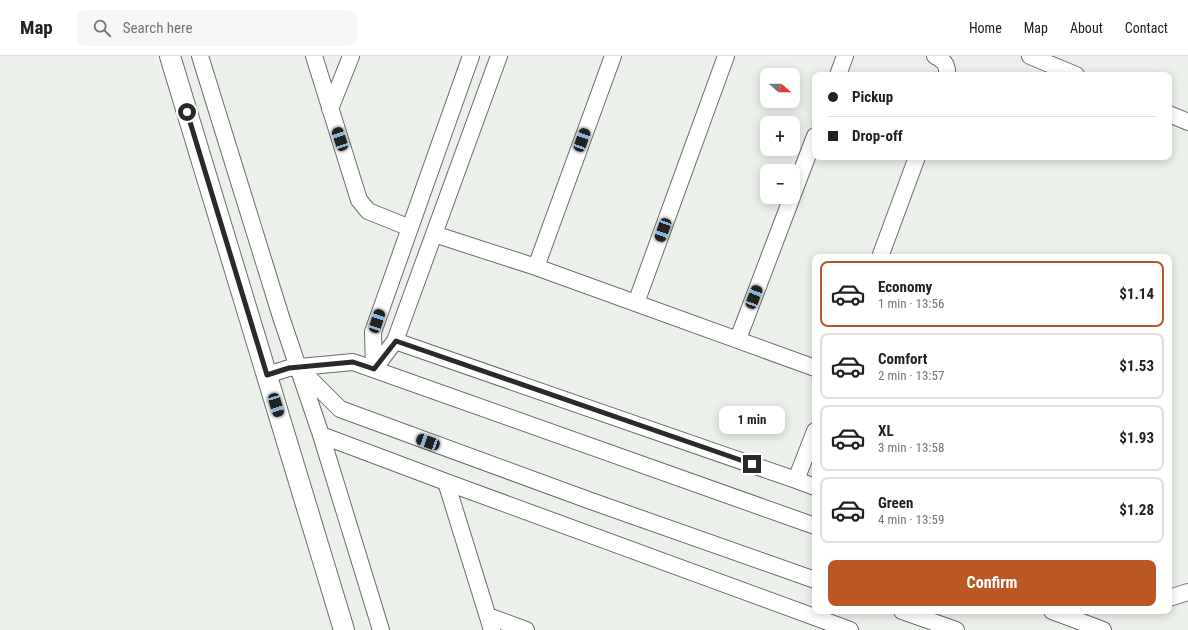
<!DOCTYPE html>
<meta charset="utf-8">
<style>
:root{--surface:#fff;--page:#f6f6f6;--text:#202124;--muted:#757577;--line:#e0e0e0;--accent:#bb5625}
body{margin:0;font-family:"Roboto Condensed",sans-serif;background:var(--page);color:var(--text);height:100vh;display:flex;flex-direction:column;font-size:15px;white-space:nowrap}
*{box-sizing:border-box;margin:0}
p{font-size:13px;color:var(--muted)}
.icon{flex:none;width:22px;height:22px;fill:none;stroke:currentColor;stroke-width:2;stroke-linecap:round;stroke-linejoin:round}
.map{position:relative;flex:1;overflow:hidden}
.side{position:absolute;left:812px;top:198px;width:360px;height:360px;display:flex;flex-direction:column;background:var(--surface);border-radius:8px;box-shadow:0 2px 10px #0003}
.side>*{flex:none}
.hud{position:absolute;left:812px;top:16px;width:360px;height:88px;border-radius:8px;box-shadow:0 2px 10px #0003;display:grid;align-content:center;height:88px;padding:0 16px;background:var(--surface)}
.needle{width:26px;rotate:110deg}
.tools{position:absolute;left:760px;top:12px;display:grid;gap:8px}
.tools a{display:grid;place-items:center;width:40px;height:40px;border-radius:8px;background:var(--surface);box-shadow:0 2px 10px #0003;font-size:20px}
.end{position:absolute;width:18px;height:18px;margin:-9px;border:5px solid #292b29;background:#fff;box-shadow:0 0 0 2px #fff}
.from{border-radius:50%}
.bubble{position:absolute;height:28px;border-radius:8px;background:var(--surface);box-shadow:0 2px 10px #0003;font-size:13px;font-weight:700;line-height:28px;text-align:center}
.car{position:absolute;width:12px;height:24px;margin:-12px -6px;border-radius:5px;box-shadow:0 0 3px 1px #0007;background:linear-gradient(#222 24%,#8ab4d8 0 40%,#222 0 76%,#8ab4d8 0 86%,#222 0)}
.hud b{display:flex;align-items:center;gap:14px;height:38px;font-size:15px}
.hud b+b{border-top:1px solid var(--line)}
.hud i{width:10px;height:10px;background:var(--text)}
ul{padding:7px 0 0;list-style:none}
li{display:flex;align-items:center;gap:12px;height:66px;margin:0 8px 6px;padding:0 8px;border:2px solid var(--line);border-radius:8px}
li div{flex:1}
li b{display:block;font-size:15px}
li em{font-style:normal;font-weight:700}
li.current{border-color:var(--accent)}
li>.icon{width:36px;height:36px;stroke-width:1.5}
.cta{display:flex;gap:8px;margin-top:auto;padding:8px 16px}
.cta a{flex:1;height:46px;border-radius:8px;background:var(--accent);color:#fff;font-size:16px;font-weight:700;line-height:46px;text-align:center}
header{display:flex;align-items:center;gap:24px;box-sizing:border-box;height:56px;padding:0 20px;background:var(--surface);border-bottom:1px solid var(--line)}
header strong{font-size:19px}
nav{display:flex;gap:22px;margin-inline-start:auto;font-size:14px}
.search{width:280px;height:36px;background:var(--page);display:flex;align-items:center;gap:10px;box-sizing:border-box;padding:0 14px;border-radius:8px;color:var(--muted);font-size:15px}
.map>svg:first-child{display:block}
</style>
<header>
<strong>Map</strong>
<div class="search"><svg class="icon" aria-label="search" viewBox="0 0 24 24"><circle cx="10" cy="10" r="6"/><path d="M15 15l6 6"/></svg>Search here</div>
<nav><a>Home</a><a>Map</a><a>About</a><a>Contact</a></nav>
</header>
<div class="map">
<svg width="1188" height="574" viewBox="0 0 1188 574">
<rect width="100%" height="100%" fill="#ecf0ea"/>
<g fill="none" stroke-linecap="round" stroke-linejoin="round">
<defs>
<path id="minor" d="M200,0L281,261L321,379L381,574
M314,0L359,144L368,155L410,172
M935,0C944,4 948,9 947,19
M1030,0L1076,19
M838,19L845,0
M330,53L351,0
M1169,58L1188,66
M793,138L815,80
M434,178L536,211L613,0
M880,201L917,101
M536,211L815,312
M636,247L726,0
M738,283L792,141
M395,285L796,424L815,375
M374,313L395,285L499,0
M374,313L373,276L471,0
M302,315L340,353L591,445L815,524
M267,319L289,312L353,306L815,470
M321,379L446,426L492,574
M796,424L815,431
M446,426L850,574
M1169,542L1188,536
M902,555L956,574
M1052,555L1103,574
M488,560L526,574"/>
<path id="tertiary" d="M170,0L344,574"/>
</defs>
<use href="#minor" stroke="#6b6f6a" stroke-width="18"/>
<use href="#tertiary" stroke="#6b6f6a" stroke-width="22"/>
<use href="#minor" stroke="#fff" stroke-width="16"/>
<use href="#tertiary" stroke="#fff" stroke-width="20"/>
</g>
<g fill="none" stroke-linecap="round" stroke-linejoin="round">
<path stroke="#292b29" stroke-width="5" d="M187,56L267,319L289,312L353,306L374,313L396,285L752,408"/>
</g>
</svg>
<div class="tools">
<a><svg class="needle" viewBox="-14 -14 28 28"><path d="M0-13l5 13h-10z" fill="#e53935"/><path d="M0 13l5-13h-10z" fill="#757577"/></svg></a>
<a>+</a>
<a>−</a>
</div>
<i class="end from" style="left:187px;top:56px"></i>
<i class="end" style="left:752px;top:408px"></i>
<div class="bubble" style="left:719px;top:350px;width:66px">1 min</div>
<i class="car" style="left:340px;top:83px;rotate:342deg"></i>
<i class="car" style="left:582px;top:84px;rotate:20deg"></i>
<i class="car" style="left:663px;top:174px;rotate:200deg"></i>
<i class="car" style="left:754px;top:241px;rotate:21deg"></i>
<i class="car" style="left:377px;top:265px;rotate:18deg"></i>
<i class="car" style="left:276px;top:349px;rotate:163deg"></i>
<i class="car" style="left:428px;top:386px;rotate:290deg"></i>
<div class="hud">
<b><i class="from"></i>Pickup</b>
<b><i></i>Drop-off</b>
</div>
<section class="side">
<ul>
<li class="current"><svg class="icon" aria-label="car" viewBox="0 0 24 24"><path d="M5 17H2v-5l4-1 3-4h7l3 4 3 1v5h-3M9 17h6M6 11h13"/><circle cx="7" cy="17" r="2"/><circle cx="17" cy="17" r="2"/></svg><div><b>Economy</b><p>1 min · 13:56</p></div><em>$1.14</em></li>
<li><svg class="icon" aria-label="car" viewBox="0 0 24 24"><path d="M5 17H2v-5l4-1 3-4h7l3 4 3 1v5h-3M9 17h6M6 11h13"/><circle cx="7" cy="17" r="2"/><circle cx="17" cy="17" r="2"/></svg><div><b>Comfort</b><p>2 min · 13:57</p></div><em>$1.53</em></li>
<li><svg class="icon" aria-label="car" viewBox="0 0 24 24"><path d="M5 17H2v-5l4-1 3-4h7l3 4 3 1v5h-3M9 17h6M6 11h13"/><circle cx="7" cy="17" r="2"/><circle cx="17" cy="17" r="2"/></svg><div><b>XL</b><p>3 min · 13:58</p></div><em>$1.93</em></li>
<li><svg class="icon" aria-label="car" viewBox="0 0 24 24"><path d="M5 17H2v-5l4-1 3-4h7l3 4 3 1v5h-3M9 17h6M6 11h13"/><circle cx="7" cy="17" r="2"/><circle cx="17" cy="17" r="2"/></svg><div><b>Green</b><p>4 min · 13:59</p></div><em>$1.28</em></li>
</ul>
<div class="cta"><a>Confirm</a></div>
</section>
</div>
